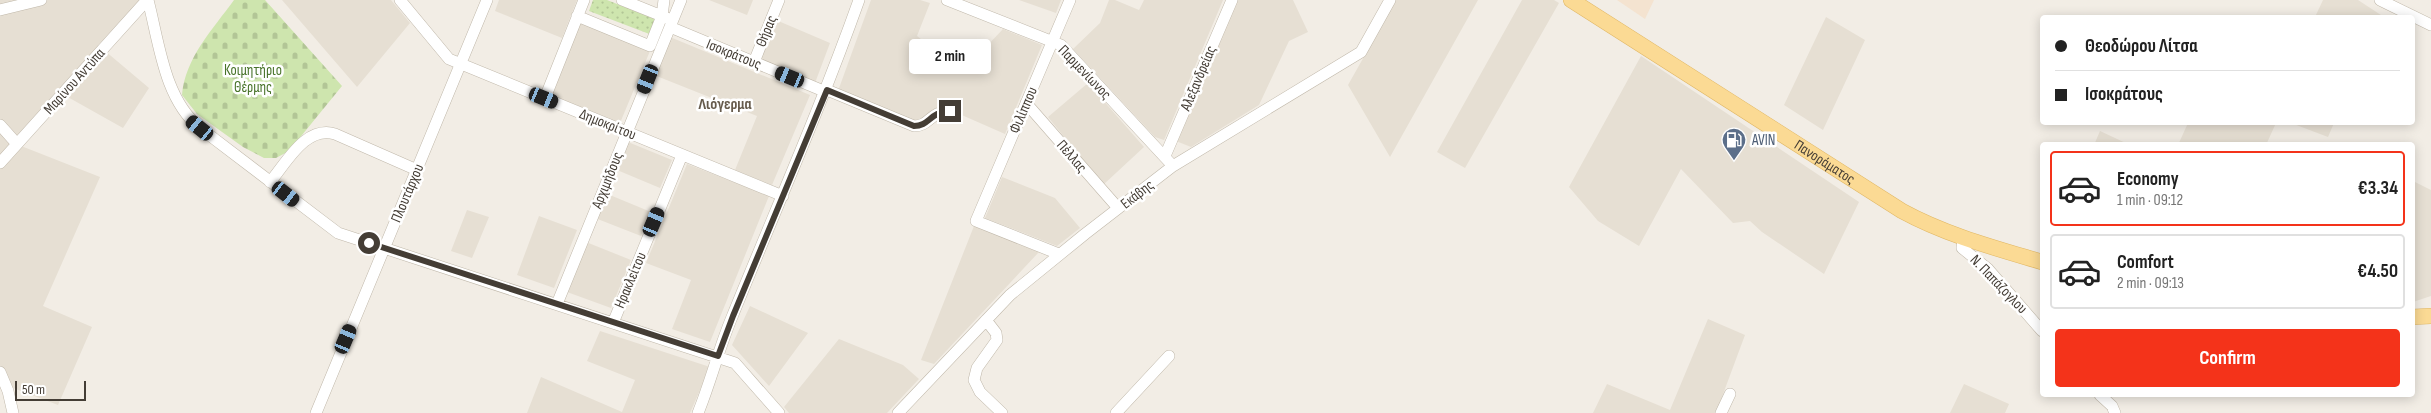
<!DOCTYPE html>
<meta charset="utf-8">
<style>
:root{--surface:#fff;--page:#f2f2f2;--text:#222;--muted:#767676;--line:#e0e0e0;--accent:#f4331a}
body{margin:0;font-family:"Sofia Sans Condensed",sans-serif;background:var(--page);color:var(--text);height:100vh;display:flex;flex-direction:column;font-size:19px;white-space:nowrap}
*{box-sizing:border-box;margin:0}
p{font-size:16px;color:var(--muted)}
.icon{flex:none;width:28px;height:28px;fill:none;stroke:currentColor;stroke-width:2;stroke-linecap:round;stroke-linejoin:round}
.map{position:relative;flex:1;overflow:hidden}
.details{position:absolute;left:2040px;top:142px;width:375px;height:255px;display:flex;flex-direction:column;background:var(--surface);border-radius:5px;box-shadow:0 2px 12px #0003}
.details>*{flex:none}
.guide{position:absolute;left:2040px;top:15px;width:375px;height:110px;border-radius:5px;box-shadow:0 2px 12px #0003;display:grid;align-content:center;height:110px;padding:0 15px;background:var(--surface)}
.scale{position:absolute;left:15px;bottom:12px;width:71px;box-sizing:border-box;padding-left:5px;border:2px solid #443d35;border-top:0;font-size:14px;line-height:18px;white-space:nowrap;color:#443d35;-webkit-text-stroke:4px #fff;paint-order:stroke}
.end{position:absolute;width:22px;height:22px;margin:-11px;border:6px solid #443d35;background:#fff;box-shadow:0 0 0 2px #fff}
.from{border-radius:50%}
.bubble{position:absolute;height:35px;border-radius:5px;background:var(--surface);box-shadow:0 2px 12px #0003;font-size:16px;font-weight:700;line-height:35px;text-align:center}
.car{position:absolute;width:15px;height:30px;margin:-15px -8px;border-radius:6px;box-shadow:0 0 4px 1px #0007;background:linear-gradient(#222 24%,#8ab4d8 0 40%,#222 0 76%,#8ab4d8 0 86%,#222 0)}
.guide b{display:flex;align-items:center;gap:18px;height:48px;font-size:19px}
.guide b+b{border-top:1px solid var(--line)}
.guide i{width:12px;height:12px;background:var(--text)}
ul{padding:9px 0 0;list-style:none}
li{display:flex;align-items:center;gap:15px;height:75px;margin:0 10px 8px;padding:0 5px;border:2px solid var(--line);border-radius:5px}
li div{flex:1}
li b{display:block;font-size:19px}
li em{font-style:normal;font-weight:700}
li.selected{border-color:var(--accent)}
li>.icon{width:45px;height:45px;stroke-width:1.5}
.action{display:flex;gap:10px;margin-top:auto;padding:10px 15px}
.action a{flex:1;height:58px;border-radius:5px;background:var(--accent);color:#fff;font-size:20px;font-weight:700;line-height:58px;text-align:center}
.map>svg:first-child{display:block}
</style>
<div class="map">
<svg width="2431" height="413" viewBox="0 0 2431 413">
<defs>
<pattern id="grass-dots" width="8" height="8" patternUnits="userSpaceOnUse" patternTransform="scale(1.25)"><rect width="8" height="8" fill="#cee5ae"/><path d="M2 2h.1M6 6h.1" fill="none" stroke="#b2c596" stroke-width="1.8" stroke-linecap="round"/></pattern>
<pattern id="cemetery-stones" width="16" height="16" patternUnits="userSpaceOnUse" patternTransform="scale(1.25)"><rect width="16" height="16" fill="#cee5ae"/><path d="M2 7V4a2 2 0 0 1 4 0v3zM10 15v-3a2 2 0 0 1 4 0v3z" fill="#b2c596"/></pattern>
</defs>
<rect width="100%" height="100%" fill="#f2ede5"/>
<path fill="#e6dfd3" d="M0,0H140L98,45L149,88L123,128L57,91L11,142L100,177L43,306L92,327L58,405L0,383Z
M282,0H391L410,23L357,87Z
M499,0H577L562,38L495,11Z
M709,0H753L747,15Z
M871,0H920L930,3L917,36L965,73L969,65L1003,29L1042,45L1005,134L948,109L920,123L838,91Z
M1019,0H1061L1056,13Z
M1109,0H1115L1139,10L1144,0H1223L1164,140L1155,137L1073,49L1100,23Z
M1237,0H1293L1308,32L1289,41L1259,105L1191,147L1176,141Z
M1396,0H1478L1390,157L1348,85Z
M1522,0H1554L1559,3L1465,168L1437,152Z
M2323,0H2358L2384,17H2315Z
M1826,17L1865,40L1823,130L1784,105Z
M776,20L830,43L815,83L759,59Z
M579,22L650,51L620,123L551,95Z
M670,37L810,95L772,185L735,170L757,116L654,75Z
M1641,56L1859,202L1824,274L1762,232L1750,221L1733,223L1681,169L1639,246L1598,221L1569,187Z
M1088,83L1144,147L1103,185L1048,117Z
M2188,123V122L2276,123L2266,145H2178Z
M2291,123H2334L2328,137Z
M2100,131L2130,145H2094Z
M628,142L672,160L660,188L617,170Z
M687,164L769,196L710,342L672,329L691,280L646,263Z
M1002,177L1055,198L1080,228L1057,246L985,218Z
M2413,181L2431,190V296L2413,302Z
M605,193L651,212L641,236L595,218Z
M467,210L489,217L472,258L451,251Z
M539,216L577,230L554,288L517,275Z
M974,226L1039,252L934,364L921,360Z
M586,242L631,260L611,308L567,292Z
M750,306L808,333L769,386L732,345Z
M1708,319L1745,335L1716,413H1593L1607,384L1670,410Z
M600,331L710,367L690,413H527L541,377L622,412L635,380L587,361Z
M839,339L903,365L919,379L887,413H789L784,407Z
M1964,384L2009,404L2005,413H1950Z"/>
<path fill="#f4e3d0" d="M1617,0H1654L1645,19Z"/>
<path fill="url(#grass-dots)" d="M593,0H607L658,20L652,35L589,11Z"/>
<path fill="url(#cemetery-stones)" d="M234,0H265L342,86L289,151L276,158H264L243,147L197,114L182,95C185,58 213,29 234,0Z"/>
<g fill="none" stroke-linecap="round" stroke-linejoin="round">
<defs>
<path id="minor" d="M148,0C159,42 164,99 200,128L338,233L735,363L779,413
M400,0L449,59L783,196
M622,0L667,18
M947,0L1061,45L1173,166
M2380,0L2431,25
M0,10L41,0
M577,16L650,46L662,16L664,0
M670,27L826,92
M754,62L779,0
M827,90L914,126C930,126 929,112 950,111
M545,98L584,0
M1026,103L1118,208
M0,125L17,144
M1165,156L1232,0
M0,163L147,0
M270,182C287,162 306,125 335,134L417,170
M1963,238L1962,248L1988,269L2042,331
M1059,254L976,221L1070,0
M557,304L681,0
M986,320L996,333L997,340L977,368L974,380L980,392L1002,413
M613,323L682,155
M0,372L8,391L13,413
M2100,395L2112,406L2115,413
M316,413L487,0
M698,413C711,381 719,348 732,317C775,211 821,107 859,0
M898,413L1010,295L1085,234L1173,166L1361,52L1390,0
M1116,413L1169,356
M1721,413L1730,394"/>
<g id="major">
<path id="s1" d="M1571,0L1902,211C1946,235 1995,248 2042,262"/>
<path d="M2412,317L2431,316"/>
</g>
</defs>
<use href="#minor" stroke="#c0b8aa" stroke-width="12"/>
<use href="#major" stroke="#e0b765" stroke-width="16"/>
<use href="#minor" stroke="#fff" stroke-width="11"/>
<use href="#major" stroke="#fbda94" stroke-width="15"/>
</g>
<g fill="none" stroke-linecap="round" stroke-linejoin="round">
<path stroke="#443d35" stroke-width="6" d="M369,243L718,356L733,316L827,90L914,126C930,126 929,112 950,111"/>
</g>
<defs>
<symbol id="fuel-pin" viewBox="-11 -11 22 30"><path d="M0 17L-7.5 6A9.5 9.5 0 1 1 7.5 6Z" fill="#5c6f8a" stroke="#fff"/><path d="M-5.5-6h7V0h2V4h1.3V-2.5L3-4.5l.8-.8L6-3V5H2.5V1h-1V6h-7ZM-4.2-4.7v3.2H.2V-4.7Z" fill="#fff"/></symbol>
</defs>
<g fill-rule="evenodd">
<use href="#fuel-pin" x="1720" y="126" width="28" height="38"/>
</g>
<g text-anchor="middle" stroke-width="5" stroke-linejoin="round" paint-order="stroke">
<g font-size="15" fill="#443d35" stroke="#fff">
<text transform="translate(766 31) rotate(-68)" y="5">Θήρας</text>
<text transform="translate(734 54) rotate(22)" y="5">Ισοκράτους</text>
<text transform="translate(1085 72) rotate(46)" y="5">Παρμενίωνος</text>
<text transform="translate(1198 78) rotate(-67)" y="5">Αλεξανδρείας</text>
<text transform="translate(74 81) rotate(-48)" y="5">Μαρίνου Αντύπα</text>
<text transform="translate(1023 110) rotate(-67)" y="5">Φιλίππου</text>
<text transform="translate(608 124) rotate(22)" y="5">Δημοκρίτου</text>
<text transform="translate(1072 156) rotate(49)" y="5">Πέλλας</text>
<text dy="5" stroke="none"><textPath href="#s1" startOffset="301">Πανοράματος</textPath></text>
<text transform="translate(607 180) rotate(-68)" y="5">Αρχιμήδους</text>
<text transform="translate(407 193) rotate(-67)" y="5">Πλουτάρχου</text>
<text transform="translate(1137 194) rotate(-38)" y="5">Εκάβης</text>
<text transform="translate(630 280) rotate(-67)" y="5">Ηρακλείτου</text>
<text transform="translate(1999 284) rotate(46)" y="5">Ν. Παπάζογλου</text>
</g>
<g font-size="15" fill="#48732a" stroke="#fff">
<text x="253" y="75">Κοιμητήριο<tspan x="253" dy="17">Θέρμης</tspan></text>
</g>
<g font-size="15" fill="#4e5e75" stroke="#fff" text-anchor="start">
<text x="1752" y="145">AVIN</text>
</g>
<g font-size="16" font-weight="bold" fill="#665b4c" stroke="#fff">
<text x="725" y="109">Λιόγερμα</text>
</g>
</g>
</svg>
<div class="scale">50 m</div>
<i class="end from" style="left:369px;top:243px"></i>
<i class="end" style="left:950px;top:111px"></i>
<div class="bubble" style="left:909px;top:39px;width:82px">2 min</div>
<i class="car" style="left:790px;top:77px;rotate:292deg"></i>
<i class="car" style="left:648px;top:79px;rotate:202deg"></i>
<i class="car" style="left:544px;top:98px;rotate:112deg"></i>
<i class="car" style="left:200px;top:128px;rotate:309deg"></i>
<i class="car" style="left:286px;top:194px;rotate:128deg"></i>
<i class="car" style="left:654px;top:222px;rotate:23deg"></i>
<i class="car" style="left:346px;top:339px;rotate:23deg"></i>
<div class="guide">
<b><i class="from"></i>Θεοδώρου Λίτσα</b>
<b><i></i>Ισοκράτους</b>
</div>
<section class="details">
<ul>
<li class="selected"><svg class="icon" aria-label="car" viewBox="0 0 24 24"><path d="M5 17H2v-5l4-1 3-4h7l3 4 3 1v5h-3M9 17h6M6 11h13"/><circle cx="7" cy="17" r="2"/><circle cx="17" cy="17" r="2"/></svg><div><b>Economy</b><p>1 min · 09:12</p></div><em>€3.34</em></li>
<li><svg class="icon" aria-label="car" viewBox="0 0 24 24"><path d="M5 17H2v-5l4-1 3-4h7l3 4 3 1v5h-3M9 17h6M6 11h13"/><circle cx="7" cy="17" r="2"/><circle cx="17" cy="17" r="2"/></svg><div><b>Comfort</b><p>2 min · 09:13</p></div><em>€4.50</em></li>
</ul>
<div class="action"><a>Confirm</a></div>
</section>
</div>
